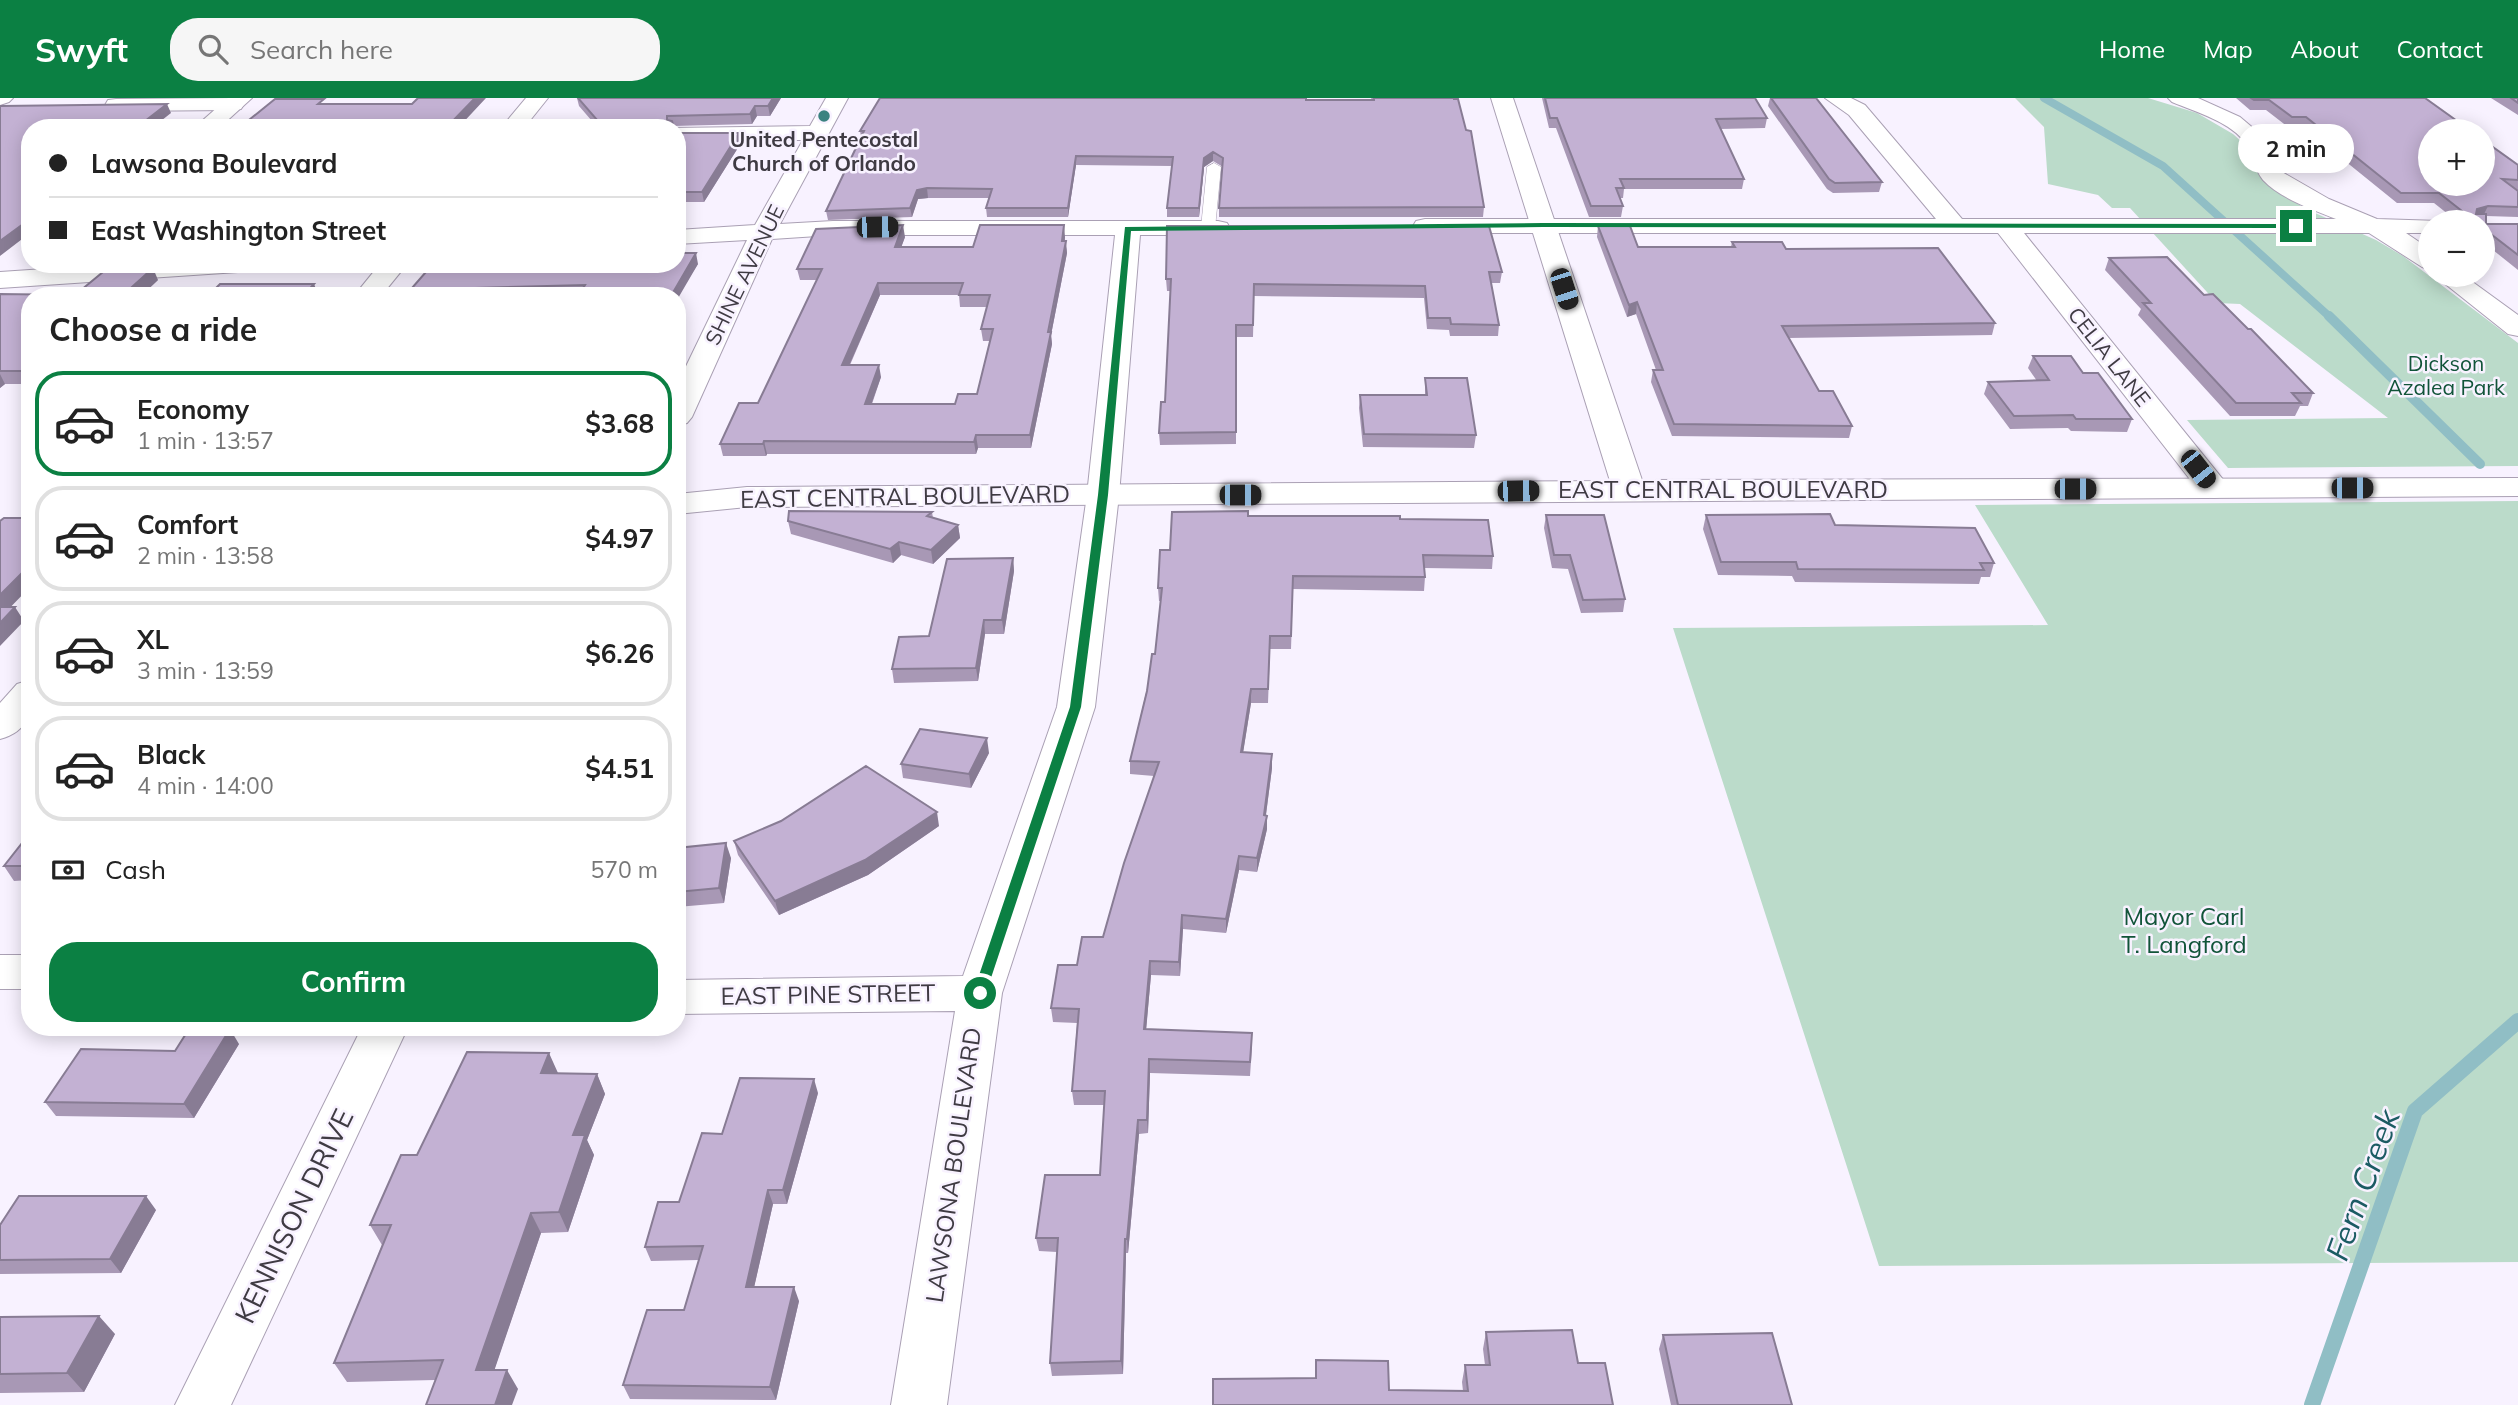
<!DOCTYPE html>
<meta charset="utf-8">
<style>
:root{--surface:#fff;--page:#f6f6f6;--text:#222;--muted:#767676;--line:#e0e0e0;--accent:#0b8043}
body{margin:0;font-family:Mulish,sans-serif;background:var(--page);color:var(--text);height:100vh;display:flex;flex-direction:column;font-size:26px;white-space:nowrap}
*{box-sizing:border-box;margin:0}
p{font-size:23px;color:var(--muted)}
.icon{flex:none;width:38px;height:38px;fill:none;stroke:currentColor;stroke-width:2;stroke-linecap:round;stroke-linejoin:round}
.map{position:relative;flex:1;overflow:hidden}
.drawer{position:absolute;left:21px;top:189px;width:665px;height:749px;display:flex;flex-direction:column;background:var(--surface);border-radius:28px;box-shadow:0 4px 18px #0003}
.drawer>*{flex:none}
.guide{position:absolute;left:21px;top:21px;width:665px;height:154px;border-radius:28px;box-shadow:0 4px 18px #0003;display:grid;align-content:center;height:154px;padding:0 28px;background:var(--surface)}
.buttons{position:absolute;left:2418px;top:21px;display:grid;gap:14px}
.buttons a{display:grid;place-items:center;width:77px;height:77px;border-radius:50%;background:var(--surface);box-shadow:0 4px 18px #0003;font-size:35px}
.end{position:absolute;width:32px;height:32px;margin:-16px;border:9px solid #0b8043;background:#fff;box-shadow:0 0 0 4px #fff}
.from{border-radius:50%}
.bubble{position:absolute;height:49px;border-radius:24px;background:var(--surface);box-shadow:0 4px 18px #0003;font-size:23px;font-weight:700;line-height:49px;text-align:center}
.car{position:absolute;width:21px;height:42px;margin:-21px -10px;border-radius:9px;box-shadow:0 0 5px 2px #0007;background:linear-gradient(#222 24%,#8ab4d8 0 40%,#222 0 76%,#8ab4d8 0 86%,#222 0)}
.guide b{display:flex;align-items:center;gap:24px;height:66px;font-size:26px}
.guide b+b{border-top:2px solid var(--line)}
.guide i{width:18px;height:18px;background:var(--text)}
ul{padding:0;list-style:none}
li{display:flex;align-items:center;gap:21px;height:105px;margin:0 14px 10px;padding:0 14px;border:4px solid var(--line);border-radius:28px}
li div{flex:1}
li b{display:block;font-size:26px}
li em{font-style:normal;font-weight:700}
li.current{border-color:var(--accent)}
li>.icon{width:63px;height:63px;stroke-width:1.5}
h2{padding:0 28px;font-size:32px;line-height:84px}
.pay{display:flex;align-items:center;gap:18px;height:77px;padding:0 28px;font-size:26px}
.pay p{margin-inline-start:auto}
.cta{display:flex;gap:14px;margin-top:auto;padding:14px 28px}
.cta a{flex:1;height:80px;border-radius:28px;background:var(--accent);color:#fff;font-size:28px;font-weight:700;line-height:80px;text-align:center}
header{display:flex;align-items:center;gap:42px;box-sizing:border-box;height:98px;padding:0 35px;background:var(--accent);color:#fff}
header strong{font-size:33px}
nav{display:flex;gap:38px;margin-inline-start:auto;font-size:24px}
.search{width:490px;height:63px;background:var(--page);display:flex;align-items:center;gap:18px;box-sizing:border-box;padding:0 24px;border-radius:28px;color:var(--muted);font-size:26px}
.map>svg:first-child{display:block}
</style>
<header>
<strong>Swyft</strong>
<div class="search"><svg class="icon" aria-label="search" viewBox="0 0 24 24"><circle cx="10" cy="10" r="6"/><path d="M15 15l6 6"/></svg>Search here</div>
<nav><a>Home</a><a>Map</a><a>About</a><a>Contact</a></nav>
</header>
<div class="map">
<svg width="2518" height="1307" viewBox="0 0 2518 1307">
<rect width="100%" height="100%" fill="#f8f2ff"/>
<path fill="#bbdbca" d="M2015,0H2148L2197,15L2233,36L2244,46L2247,59L2254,71L2281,95L2306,111L2376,142L2403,158L2518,245V368L2228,370L2187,322L2388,320L2240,206L2217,205L2130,110H2112L2098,97L2048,86L2044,29Z
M2518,403V1164L1879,1168L1673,530L2048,527L1975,407Z"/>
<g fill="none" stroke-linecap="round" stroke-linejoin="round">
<path stroke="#90bec5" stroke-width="8" d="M2044,0L2163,68L2331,220"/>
<path stroke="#90bec5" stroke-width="10" d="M2329,218L2480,366"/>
<path stroke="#90bec5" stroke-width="16" d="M2312,1307L2415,1013L2518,923"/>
<defs>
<path id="lane" d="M1214,65L1221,69L1215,130L1208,134L1201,130L1207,69Z"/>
<path id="street" d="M235,0L244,6L241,11L233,12L116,13L108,12L105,7L108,2L116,1Z
M526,0H548L524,30H501Z
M826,0H848L780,126L833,123H1218L1227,125L1230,130L1227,135L1218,137H1140L1119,397L1095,609L1002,895L947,1307H891L955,913L677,916V882L963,878L1057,609L1087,397L1115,137H833L772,141L692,319L687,325L677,328V287L747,142L677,146V132L755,127L803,42H677V30H671L810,28Z
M1825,0H1851L1865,7L1962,121H2336C2312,111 2281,101 2263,82C2254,71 2254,58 2247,47C2232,24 2196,14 2172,4L2168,0H2198L2240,19L2266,41L2282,74L2329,101L2377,121L2440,123L2431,124V135H2406L2431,152V172L2422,169L2369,135H2024L2225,384L2230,391L2225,398L2214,400L2203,398L1998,135H1425L1416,133L1413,128L1416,123L1425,121H1936L1849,17Z
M119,166H251L247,171L238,174L0,190V174Z
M2434,177H2463L2518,217V238L2508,236Z
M0,857H30V891H0Z
M362,929H408L231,1307H175Z"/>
<path id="secondary" d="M0,0H13L9,4L0,7Z
M228,0H252L219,30H194Z
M1491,0H1513L1642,382L2518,380V398L747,409L677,416V396L747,389L1610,383Z
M380,166H407L381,198H354Z
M30,582C30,611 33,632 0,641V605L17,586Z"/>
</defs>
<use href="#lane" stroke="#aaa0b4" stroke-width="1"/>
<use href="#street" stroke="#aaa0b4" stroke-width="2"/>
<use href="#secondary" stroke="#aaa0b4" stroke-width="2"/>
<use href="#lane" fill="#fff" fill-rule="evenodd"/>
<use href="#street" fill="#fff" fill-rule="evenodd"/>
<use href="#secondary" fill="#fff" fill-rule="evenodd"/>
</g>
<path fill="#a898b5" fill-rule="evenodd" d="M577,0H781L770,18H757L752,26L673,28L674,30H598L579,8Z
M1371,0H1454L1484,109L1483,119H1219V110L1223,69L1213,63L1204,69L1199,119H1167V110L1172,68L1076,67L1068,119H987L986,110L989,100H928L918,101L912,119L828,122L826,113L861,39L860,33L1306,2H1372Z
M1542,0H1755L1767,20L1765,30L1720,31L1744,81L1742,91H1624L1623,100H1620L1623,108L1621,119H1589L1556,30H1549Z
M1770,0H1816L1882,84L1879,94L1833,95L1827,91L1768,8Z
M2236,0H2425L2518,67V92H2516L2518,93V119L2486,118V126H2518V172L2483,144V124H2458L2434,105H2397L2303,29H2288L2266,12H2250Z
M2491,0H2518V17Z
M677,35L741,45L704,104H677Z
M1598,128L1638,149H1731L1732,144L1786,151L1995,225L1992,237L1788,240L1819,293L1852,328L1849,340L1672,338L1651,284L1653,272H1656L1636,216L1627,219L1597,139Z
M905,139L901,149H973L1065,139V143L1067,155L1051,237L1052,246L1031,350H978L976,356H767L766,358H723L720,346L758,305L817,182H800L797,171ZM880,197H959L960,209H987L981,231L983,243H990L977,296L955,306H872L881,279L850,267Z
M2109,160L2248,231L2313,295L2308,308H2300L2295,318H2230L2138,217L2141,211L2105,172Z
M698,166L677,198H405L486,167Z
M1502,174L1500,185H1491L1499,227L1498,238H1450L1449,232L1427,231L1424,200L1254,198L1253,239H1236V346L1160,347L1159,335L1165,304L1171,193H1167L1166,181Z
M158,182L141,198H30V286H5L0,290V196L75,197Z
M2033,258L2083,275L2132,321L2127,334L2071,333L2068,330L2010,331L1984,296L1988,284L2037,283L2028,270Z
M1425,280L1476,337L1474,350L1363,349L1359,310L1360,297H1425Z
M932,414L933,420L958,427L960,440L933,466L901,457L893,465L791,436L788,423Z
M1546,417L1625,501L1623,514L1581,515L1568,471L1552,470L1544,430Z
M1706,417L1835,427L1994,465L1990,479H1981L1979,486L1795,484L1792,478L1718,477L1703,431Z
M1248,418L1400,421L1493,458L1492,471L1424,470L1425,479L1424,493L1293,491L1291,551H1270L1268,605H1251L1243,654L1272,670L1266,717L1267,718V731L1257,774L1239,772L1226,835L1183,831L1180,878L1151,877L1146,931L1252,949L1250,978L1150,975L1148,1035L1139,1036L1128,1155H1126L1123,1276L1052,1278L1050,1265L1057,1154L1039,1153L1036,1140L1100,1077L1105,1007H1074L1072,993L1077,925L1053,924L1051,910L1077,867L1103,839L1154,678L1130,676V663L1155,556L1161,503H1159L1158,490L1170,452Z
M1013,460L1014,473L1004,536H985L978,583L894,585L892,571L929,538Z
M989,655L971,690L903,680L901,666Z
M939,728L868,777L779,817L738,757L734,743Z
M30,735V782L14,783L4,768Z
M677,750L731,760L724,805L677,809Z
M239,946L194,1020L56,1018L45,1004L175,953Z
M558,976H597L605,996L587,1042L594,1057L568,1134L541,1135L494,1272L518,1291L435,1282L347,1284L334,1265L382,1147L370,1127L417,1057Z
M818,995L787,1106H773L754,1189L799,1203L776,1302L630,1301L623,1287L684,1212L699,1162L651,1163L645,1149L679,1104L722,1036Z
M156,1112L121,1175L0,1176V1127Z
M0,1219L115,1236L84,1294L0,1295Z
M1486,1234L1578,1265L1613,1307H1213L1315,1280L1316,1262L1389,1292L1463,1293L1462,1284L1465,1267H1485L1483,1251Z
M1663,1237L1792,1307H1671L1659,1251Z"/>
<path fill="#887c94" d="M475,0H486L458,30H446Z
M773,0H781L770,18L768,8Z
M167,6L171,15L152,30H136Z
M755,8L757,18L752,26L750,16Z
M739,35L741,45L704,104L702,94Z
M1213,54V63L1204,69L1199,119V110L1204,60Z
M1076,58V67L1068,119V110Z
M927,90L928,100L918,101L912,119L910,110L917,92Z
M2488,108L2483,118L2472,121L2477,111Z
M30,121V135L0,158V143Z
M903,127L905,139L897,161L895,149Z
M1064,127L1065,139L1063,155L1062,143Z
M1066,143L1067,155L1051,237L1052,246L1031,350L1030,337Z
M696,155L698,166L677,202V198H671Z
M153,170L158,182L141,198H122Z
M878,185L880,197L844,279L842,267Z
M314,186L319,198H303Z
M475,190L477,198H468Z
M1637,204L1636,216L1627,219L1629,207Z
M879,267L881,279L867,318L865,306Z
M30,269V281L25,273Z
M0,276L5,286L0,290Z
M976,337L978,350L976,356L974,344Z
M764,343L767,356L766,358L763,346Z
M958,427L960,440L933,466L931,452Z
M899,444L901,457L893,465L890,451Z
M1013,460L1014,473L1004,536L1002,522Z
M30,467V489L0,520V497Z
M15,509L24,523L0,548V525Z
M984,522L985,536L978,583L976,570Z
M1251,591V605L1241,668V654Z
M987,640L989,655L971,690L969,676Z
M1272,656V670L1264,731V717Z
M937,714L939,728L868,777L779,817L775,803Z
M1267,718V731L1257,774V760Z
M726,745L731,760L724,805L719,790Z
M1239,758V772L1226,835V821Z
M1182,817L1183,831L1180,878L1179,864Z
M1150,863L1151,877L1145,945L1144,931Z
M230,931L239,946L194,1020L184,1006Z
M549,955L558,975H541Z
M1149,961L1150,975L1148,1035L1147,1022Z
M597,976L605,996L587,1042L594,1057L568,1134L559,1114L573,1037Z
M814,981L818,995L787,1106L783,1092Z
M1138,1022L1139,1036L1128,1155L1127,1141Z
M768,1092L773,1106L751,1203L746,1189Z
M146,1098L156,1112L121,1175L110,1161Z
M531,1115L541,1135L488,1291L476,1272Z
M1125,1141L1126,1155L1123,1276L1121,1263Z
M794,1189L799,1203L776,1302L770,1289Z
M99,1218L115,1236L84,1294L67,1275Z
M507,1272L518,1291L512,1307H495Z"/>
<path fill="#c3b1d3" stroke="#887c94" stroke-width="2" fill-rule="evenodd" d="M418,0H475L446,30H239L275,1H324L318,6H412Z
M578,0H773L768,8H755L750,16L667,18V22L672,23L674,30H604Z
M880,0H1306V2H1374V0H1454V1H1458L1466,32L1471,33L1484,109L1219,110L1223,60L1213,54L1204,60L1199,110H1167L1173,59L1076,58L1068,110H986L992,91L927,90L917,92L910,110L826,113L864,33H860Z
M1545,0H1755L1767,20L1716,21L1744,81H1620L1624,90H1616L1623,108H1591L1557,20H1550Z
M1771,0H1816L1882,84L1835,85L1829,81Z
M2251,0H2425L2471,33H2431V86H2483V42L2518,67V82L2502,81L2518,93V109L2488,108L2477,111L2476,116H2486V126H2518V157L2483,130V124H2476L2439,95H2401L2306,19H2292L2269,2H2254Z
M2511,0H2518V5Z
M167,6L136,30H30V121L0,143V8Z
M677,35H739L702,94H677Z
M903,127L895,149H973L980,127H1064L1062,143H1066L1048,234H1051L1030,337H976L974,344L764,343L763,346H720L739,305H758L822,171H797L816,131ZM878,185H963L959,197H990L981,231H993L977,296H958L955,306H865L879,267H842Z
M1167,128H1489L1502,174H1489L1499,227L1451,226L1450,220H1428L1425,188L1254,186L1253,227H1236V334L1159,335L1161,304H1165L1171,181H1166Z
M1598,128H1630L1638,149H1735L1732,144H1782L1786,151L1938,150L1995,225L1782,228L1819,293H1833L1852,328L1674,326L1653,272H1663L1637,204L1629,207Z
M677,155H696L671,198H578L585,187L475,190L468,198H405L432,167L677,166Z
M2167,159L2204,197L2213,196L2248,231H2251L2313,295H2292L2301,305H2236L2143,205H2151L2109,160Z
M153,170L122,198H30V269L25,273H0V196L75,197L103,174Z
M220,186H314L303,198H208Z
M2033,258H2071L2083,275H2098L2132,321H2076L2073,317L2014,318L1988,284L2049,282Z
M1425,280H1467L1476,337L1364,336L1360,297H1427Z
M789,413L932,414L927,418L958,427L931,452L899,444L890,451L788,423Z
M1248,413V418H1400V421L1488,422L1493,458L1423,457L1425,479L1293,478L1291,538H1270L1268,591H1251L1241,654L1272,656L1264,717L1267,718L1257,760L1239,758L1226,821L1182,817L1179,864L1150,863L1144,931L1252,935L1250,964L1149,961L1147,1022H1138L1127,1141H1125L1121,1263L1050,1265L1058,1140H1036L1045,1077H1100L1105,993H1072L1079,911L1051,910L1058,867H1077L1082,839H1103L1124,765L1159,664L1130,663L1147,593L1152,556H1155L1162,490H1158L1160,452H1170L1172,414Z
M1830,416L1835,427L1975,430L1994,465H1980L1984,472L1798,471L1796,464H1721L1706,417Z
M1546,417H1604L1625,501L1583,502L1570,457H1554Z
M4,420H30V467L0,497V423Z
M1013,460L1002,522H984L976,570L892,571L899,539L929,538L947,461Z
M0,509H15L0,525Z
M920,631L987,640L969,676L901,666Z
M866,668L937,714L865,762L775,803L734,743L781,723Z
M30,735V768H4Z
M726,745L719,790L677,794V750Z
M189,931H230L184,1006L45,1004L81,951L175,953Z
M467,954L549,955L541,975L597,976L573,1037H585L559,1114L531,1115L476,1272H507L495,1307H426L443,1262L334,1265L391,1127H370L401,1057H417Z
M740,980L814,981L783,1092H768L746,1189H794L770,1289L623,1287L647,1212H684L703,1148L645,1149L658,1104H679L702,1035L722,1036Z
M19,1098H146L110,1161L0,1162V1127Z
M99,1218L67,1275L0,1276V1219Z
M1572,1232L1578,1265H1605L1613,1307H1213V1281L1316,1280V1262L1388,1263L1389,1292L1468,1293L1465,1267H1490L1486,1234Z
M1772,1235L1792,1307H1678L1663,1237Z"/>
<path fill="#0b8043" d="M1543,125L2296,126L2299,128L2296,130L1543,129L1131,133L1108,397L1081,609L986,895L984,898H975L973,895L1070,609L1098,397L1125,129Z"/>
<circle fill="#3a8280" stroke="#f8f2ff" stroke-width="2.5" cx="824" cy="18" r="7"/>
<g text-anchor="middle" stroke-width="5" stroke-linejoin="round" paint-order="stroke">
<g font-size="21" font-weight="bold" fill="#3f3b43" stroke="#f8f2ff">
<text x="824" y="49">United Pentecostal<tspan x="824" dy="24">Church of Orlando</tspan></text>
</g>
<g font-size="21" fill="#3f3b43" stroke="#f8f2ff">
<text transform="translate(745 177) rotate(-64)" y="7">SHINE AVENUE</text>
<text transform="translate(2109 259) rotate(52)" y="7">CELIA LANE</text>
</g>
<g font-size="21" fill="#115439" stroke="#f8f2ff">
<text x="2446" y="273">Dickson<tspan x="2446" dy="24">Azalea Park</tspan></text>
</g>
<g font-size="24" fill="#3f3b43" stroke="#f8f2ff">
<text x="1723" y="400">EAST CENTRAL BOULEVARD</text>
<text transform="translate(905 399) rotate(-1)" y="8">EAST CENTRAL BOULEVARD</text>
<text transform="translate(828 897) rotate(-1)" y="8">EAST PINE STREET</text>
<text transform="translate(954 1067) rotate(-82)" y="8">LAWSONA BOULEVARD</text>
</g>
<g font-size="24" fill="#115439" stroke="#f8f2ff">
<text x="2184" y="827">Mayor Carl<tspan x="2184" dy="28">T. Langford</tspan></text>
</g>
<g font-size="28" fill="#3f3b43" stroke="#f8f2ff">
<text transform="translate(294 1118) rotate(-64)" y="10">KENNISON DRIVE</text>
</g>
<g font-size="32" font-style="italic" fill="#1b5b63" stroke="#f8f2ff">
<text transform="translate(2363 1087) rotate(-70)" y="11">Fern Creek</text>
</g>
</g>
</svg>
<div class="buttons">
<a>+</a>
<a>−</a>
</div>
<i class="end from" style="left:980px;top:895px"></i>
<i class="end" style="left:2296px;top:128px"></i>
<div class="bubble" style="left:2238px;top:26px;width:116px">2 min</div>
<i class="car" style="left:877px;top:129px;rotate:89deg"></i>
<i class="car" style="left:1564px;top:191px;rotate:162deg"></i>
<i class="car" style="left:2198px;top:371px;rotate:142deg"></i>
<i class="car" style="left:2352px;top:390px;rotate:90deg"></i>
<i class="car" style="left:2075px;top:391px;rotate:90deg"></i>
<i class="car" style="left:1518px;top:393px;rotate:89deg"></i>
<i class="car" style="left:1240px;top:397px;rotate:90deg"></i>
<div class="guide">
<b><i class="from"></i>Lawsona Boulevard</b>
<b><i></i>East Washington Street</b>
</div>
<section class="drawer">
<h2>Choose a ride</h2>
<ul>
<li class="current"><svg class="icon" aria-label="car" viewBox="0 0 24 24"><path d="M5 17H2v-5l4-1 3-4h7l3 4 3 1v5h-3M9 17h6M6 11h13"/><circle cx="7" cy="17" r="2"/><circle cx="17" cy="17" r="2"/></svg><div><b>Economy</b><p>1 min · 13:57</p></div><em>$3.68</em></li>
<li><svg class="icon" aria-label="car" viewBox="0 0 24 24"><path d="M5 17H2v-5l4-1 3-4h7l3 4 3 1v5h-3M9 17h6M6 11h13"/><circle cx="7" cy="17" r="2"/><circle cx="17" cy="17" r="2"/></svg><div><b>Comfort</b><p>2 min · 13:58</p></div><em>$4.97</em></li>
<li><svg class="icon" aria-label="car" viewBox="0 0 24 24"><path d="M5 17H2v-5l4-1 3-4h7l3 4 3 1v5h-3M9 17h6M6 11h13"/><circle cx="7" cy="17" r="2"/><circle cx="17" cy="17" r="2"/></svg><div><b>XL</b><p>3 min · 13:59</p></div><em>$6.26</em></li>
<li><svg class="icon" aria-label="car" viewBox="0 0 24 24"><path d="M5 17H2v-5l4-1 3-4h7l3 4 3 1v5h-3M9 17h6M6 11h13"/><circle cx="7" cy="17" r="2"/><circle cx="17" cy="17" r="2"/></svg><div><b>Black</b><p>4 min · 14:00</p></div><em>$4.51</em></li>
</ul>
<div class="pay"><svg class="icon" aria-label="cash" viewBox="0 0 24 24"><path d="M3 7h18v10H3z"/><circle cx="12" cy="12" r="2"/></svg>Cash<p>570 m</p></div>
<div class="cta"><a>Confirm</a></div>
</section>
</div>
